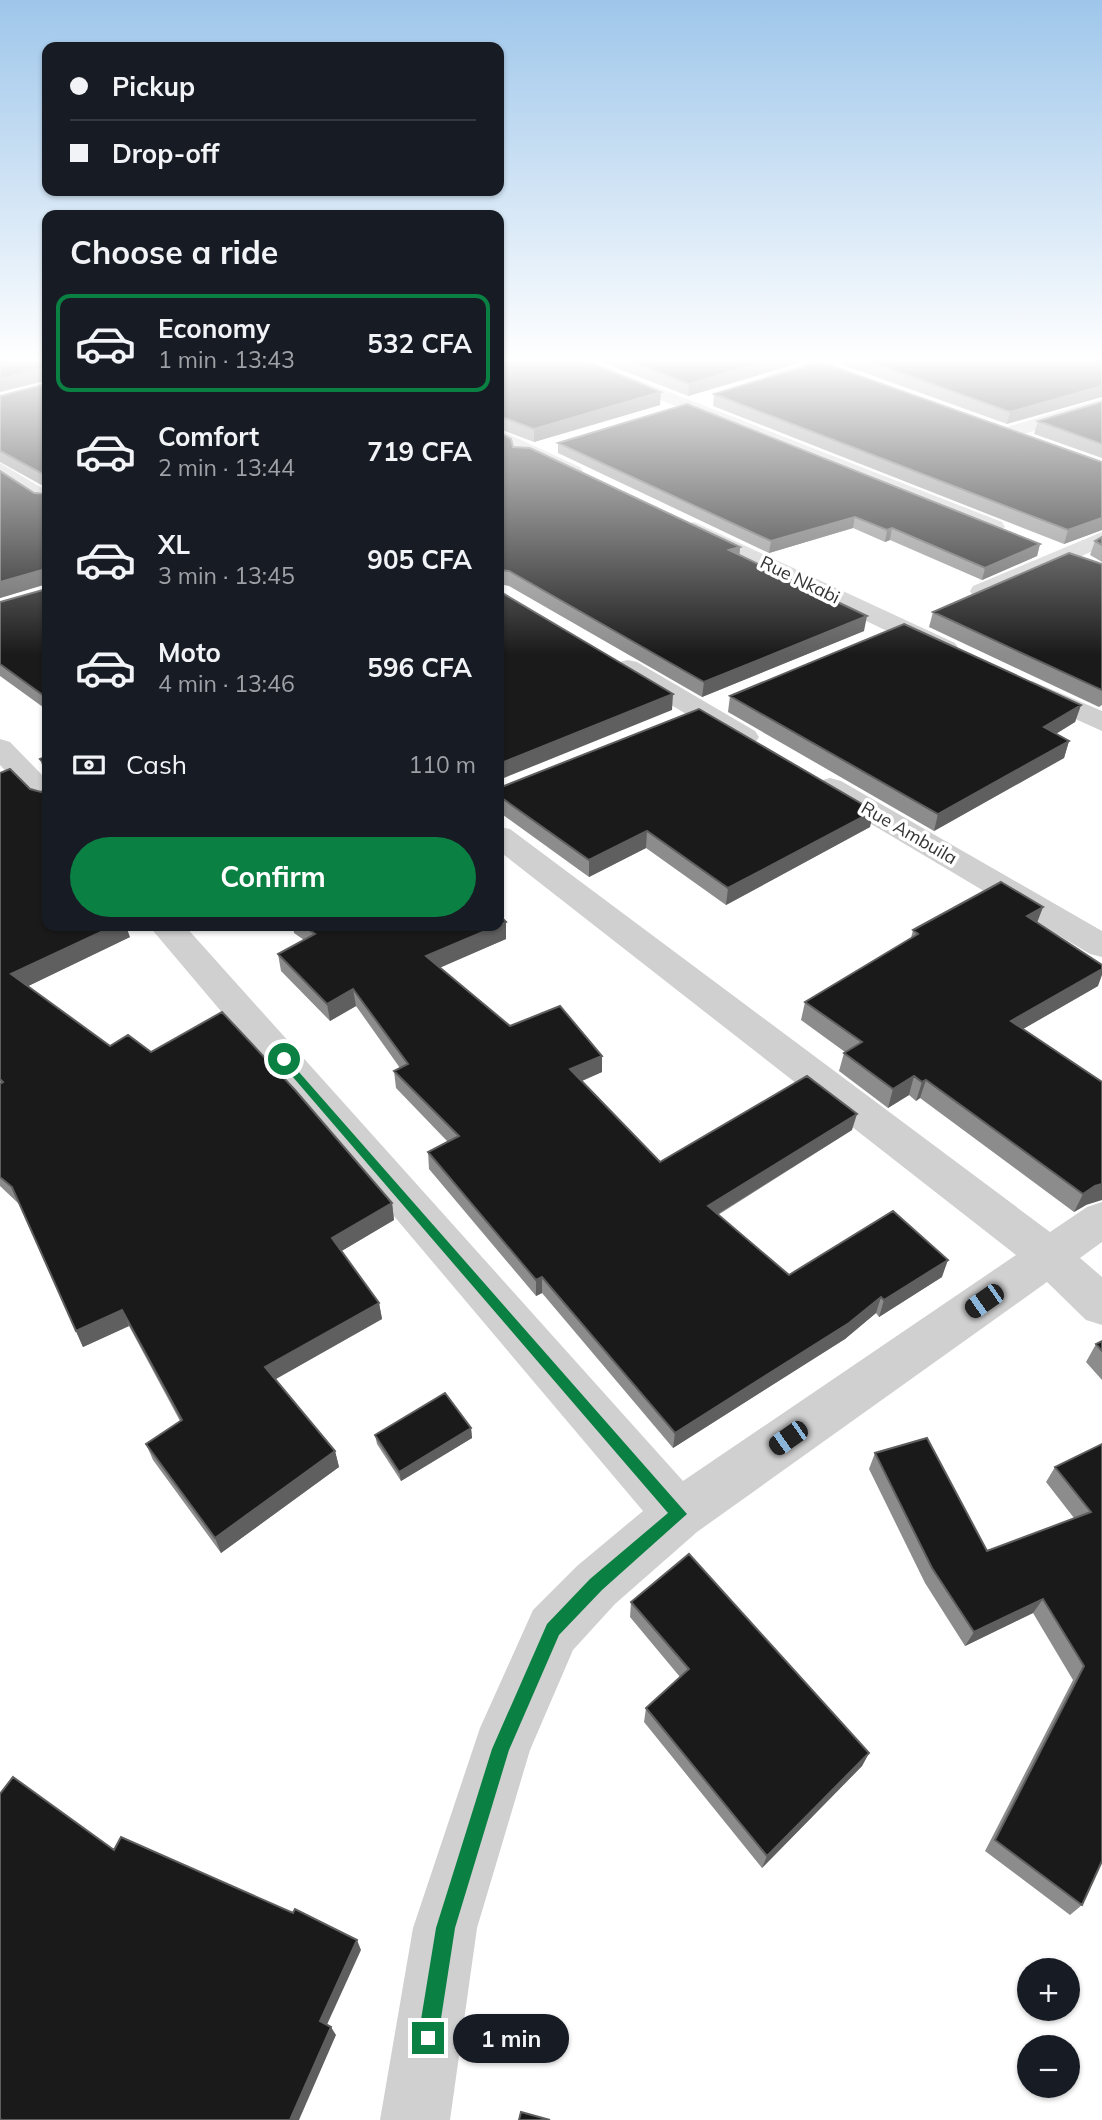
<!DOCTYPE html>
<meta charset="utf-8">
<style>
:root{--surface:#171b24;--page:#20242c;--text:#f1f3f6;--muted:#9ea1a6;--line:#363941;--accent:#0b8043}
body{margin:0;font-family:Mulish,sans-serif;background:var(--page);color:var(--text);height:100vh;display:flex;flex-direction:column;font-size:26px;white-space:nowrap}
*{box-sizing:border-box;margin:0}
p{font-size:23px;color:var(--muted)}
.icon{flex:none;width:38px;height:38px;fill:none;stroke:currentColor;stroke-width:2;stroke-linecap:round;stroke-linejoin:round}
.map{position:relative;flex:1;overflow:hidden}
.side{position:absolute;left:42px;top:210px;width:462px;height:721px;display:flex;flex-direction:column;background:var(--surface);border-radius:14px;box-shadow:0 2px 5px #0004}
.side>*{flex:none}
.banner{position:absolute;left:42px;top:42px;width:462px;height:154px;border-radius:14px;box-shadow:0 2px 5px #0004;display:grid;align-content:center;height:154px;padding:0 28px;background:var(--surface)}
.buttons{position:absolute;left:1017px;top:1958px;display:grid;gap:14px}
.buttons a{display:grid;place-items:center;width:63px;height:63px;border-radius:50%;background:var(--surface);box-shadow:0 2px 5px #0004;font-size:35px}
.end{position:absolute;width:32px;height:32px;margin:-16px;border:9px solid #0b8043;background:#fff;box-shadow:0 0 0 4px #fff}
.from{border-radius:50%}
.bubble{position:absolute;height:49px;border-radius:24px;background:var(--surface);box-shadow:0 2px 5px #0004;font-size:23px;font-weight:700;line-height:49px;text-align:center}
.car{position:absolute;width:21px;height:42px;margin:-21px -10px;border-radius:9px;box-shadow:0 0 5px 2px #0007;background:linear-gradient(#222 24%,#8ab4d8 0 40%,#222 0 76%,#8ab4d8 0 86%,#222 0)}
.banner b{display:flex;align-items:center;gap:24px;height:66px;font-size:26px}
.banner b+b{border-top:2px solid var(--line)}
.banner i{width:18px;height:18px;background:var(--text)}
ul{padding:0;list-style:none}
li{display:flex;align-items:center;gap:21px;height:98px;margin:0 14px 10px;padding:0 14px;border:4px solid transparent;border-radius:14px}
li div{flex:1}
li b{display:block;font-size:26px}
li em{font-style:normal;font-weight:700}
li.on{border-color:var(--accent)}
li>.icon{width:63px;height:63px;stroke-width:1.5}
h2{padding:0 28px;font-size:32px;line-height:84px}
.pay{display:flex;align-items:center;gap:18px;height:77px;padding:0 28px;font-size:26px}
.pay p{margin-inline-start:auto}
.cta{display:flex;gap:14px;margin-top:auto;padding:14px 28px}
.cta a{flex:1;height:80px;border-radius:42px;background:var(--accent);color:#fff;font-size:28px;font-weight:700;line-height:80px;text-align:center}
.map>svg:first-child{display:block}
</style>
<div class="map">
<svg width="1102" height="2120" viewBox="0 0 1102 2120">
<rect width="100%" height="100%" fill="#fff"/>
<g fill="none" stroke-linecap="round" stroke-linejoin="round">
<path fill="#d0d0d0" fill-rule="evenodd" d="M557,358H582L1002,522L1005,527L994,534L986,532Z
M823,358H851L848,362L773,384L764,379L767,375Z
M1102,399V411L1007,439L997,433L1000,429Z
M499,430L580,467L583,471L580,475H566L499,443Z
M0,463L47,491V506L39,505L0,478Z
M694,522L955,643L959,649L955,655H937L686,534L683,529L686,524Z
M1102,532V547L991,596H973L970,591L973,586Z
M628,660L637,662L755,731L759,737L755,743L745,746L735,743L619,674L615,668L619,662Z
M1032,681L1102,711V731L1022,695L1018,689L1022,683Z
M0,739L10,742L47,780V806L36,803L0,765Z
M830,778L841,781L1102,931V957L1090,954L819,793L815,787L819,781Z
M499,827L510,829L1050,1232L1087,1207L1102,1202V1242L1080,1258L1102,1277V1325L1086,1320L1047,1282L697,1532L615,1604L573,1650L530,1750L477,1928L450,2120H380L413,1928L480,1728L533,1610L577,1566L643,1511L149,926H185L683,1481L1016,1255L499,851Z"/>
</g>
<path fill="#8c8c8c" d="M0,358H47V710L0,676V602L43,590L44,585L0,598V471L34,493L45,494V487L0,462V396L46,384V381L0,392Z
M499,358L660,405L534,442L499,429Z
M591,358H800L799,363L688,396Z
M844,358H1102L1007,424L843,365Z
M714,394L1102,462V530L1064,544L713,406Z
M1102,402V458L1034,434L1038,421Z
M499,432L513,447L740,547L739,555L864,631L702,697L509,586L499,584Z
M558,443L1040,544L1037,556L982,580L890,540L885,542L853,528L769,553L558,453Z
M1102,537V562L1090,555L1095,541Z
M1102,564V705L1099,707L929,627L933,612Z
M730,696L1081,705L1075,722L1056,734L1069,741L1064,758L934,831L728,712Z
M47,756V926L130,937L28,986L110,1046L151,1052L392,1203L394,1220L341,1251L379,1303L382,1319L275,1379L335,1451L339,1467L221,1553L153,1460L146,1444L180,1421L129,1326L83,1347L19,1204L0,1186V773L30,789L41,792L44,790V771L40,759Z
M499,788L870,827L726,905L646,848L589,877L499,812Z
M1043,907L1037,923L1098,986L1023,1029L1102,1082L1086,1205L1074,1212L920,1098L916,1101L909,1095L888,1108L839,1071L844,1053L845,1052L801,1020L805,1002L911,938L913,930Z
M506,922V939L440,967L510,1026L602,1056V1072L582,1081L660,1162L852,1130L718,1215L789,1275L942,1277L879,1317L876,1313L845,1339L673,1448L542,1293L536,1296L429,1169L428,1152L448,1142L396,1088L394,1071L400,1068L356,1006L330,1021L281,971L278,954L304,940L294,933L293,926H499Z
M1102,1341V1380L1086,1362L1096,1344Z
M471,1428L472,1438L401,1481L377,1444L375,1435Z
M1102,1444L1082,1905L1070,1915L985,1851L1073,1680L1033,1613L965,1646L925,1583L869,1469L875,1453L987,1551L1074,1518L1046,1482L1055,1467Z
M631,1602L869,1753L862,1766L762,1868L644,1722L646,1708L680,1677L630,1617Z"/>
<path fill="#5f5f5f" d="M777,358H800L799,363L688,396L689,384Z
M43,368L46,380L0,392V379Z
M1102,386V397L1007,424L1010,412Z
M661,392L660,405L534,442V429Z
M855,517L853,528L769,553L771,541Z
M1102,518V530L1064,544L1068,530Z
M892,528L890,540L885,542L887,530Z
M1040,544L1037,556L982,580L985,568Z
M740,547L739,562L729,550Z
M42,570L46,584L0,598V582Z
M867,616L864,631L702,697L704,682Z
M673,694L672,710L499,780V764Z
M1081,705L1075,722L1039,744L1044,727Z
M1069,741L1064,758L934,831L938,814Z
M874,811L870,827L726,905L728,888Z
M647,831L646,848L589,877V860Z
M1043,907L1036,925L1027,916Z
M506,922V939L428,973L426,956Z
M114,926H126L130,937L18,991L11,974Z
M1102,969V975L1098,986L1004,1040L1011,1021Z
M353,989L356,1006L330,1021L327,1004Z
M602,1056V1072L570,1086V1069Z
M914,1076L909,1095L888,1108L893,1089Z
M926,1080L920,1098L916,1101L922,1082Z
M857,1114L852,1130L705,1222L708,1206Z
M1102,1184V1200L1086,1205L1074,1212L1083,1194L1095,1186Z
M392,1203L394,1220L335,1255L332,1238Z
M948,1260L942,1277L879,1317L884,1300Z
M542,1277V1293L536,1296V1280Z
M881,1297L876,1313L845,1339L673,1448L675,1433Z
M379,1303L382,1319L269,1383L265,1367Z
M122,1310L129,1326L83,1347L76,1331Z
M471,1428L472,1438L401,1481L399,1472Z
M335,1451L339,1467L221,1553L215,1538Z
M1043,1599L1033,1613L965,1646L974,1632Z
M869,1753L862,1766L762,1868L767,1856Z
M357,1940L361,1950L325,2029L320,2021Z
M331,2027L336,2035L299,2120H290Z"/>
<path fill="#1a1a1a" stroke="#5f5f5f" stroke-width="2" d="M0,358H47V698L0,664V602L43,590L45,572L42,570L0,582V471L34,493L45,494V475L0,451V396L46,384L47,371L43,368L0,379Z
M499,358H579L661,392L534,429L499,416Z
M622,358H777L689,384Z
M860,358H1102V386L1010,412Z
M820,362L1102,462V518L1068,530L714,394Z
M1102,402V444L1038,421Z
M687,404L1040,544L985,568L892,528L887,530L855,517L771,541L558,443Z
M499,432L511,439L513,447L530,448L740,547L729,550L867,616L704,682L509,571L499,570Z
M1102,537V545L1095,541Z
M1069,553L1102,564V690L933,612Z
M499,591L673,694L499,764Z
M904,624L1081,705L1044,727L1069,741L938,814L730,696Z
M699,709L874,811L728,888L647,831L589,860L499,796V788Z
M47,756V926H114L11,974L110,1046L128,1035L151,1052L222,1012L295,1090L392,1203L332,1238L379,1303L265,1367L335,1451L215,1538L146,1444L182,1420L122,1310L76,1331L12,1187L0,1177V1084L3,1082L0,1079V773L10,769L30,789L41,792L44,790L45,764L40,759Z
M1001,882L1043,907L1027,916L1102,965V969L1011,1021L1102,1082V1184L1095,1186L1083,1194L926,1080L922,1082L914,1076L893,1089L844,1053L862,1042L805,1002L918,934L913,930Z
M499,915L506,922L499,925Z
M304,926H497L426,956L510,1026L560,1006L602,1056L570,1069L660,1162L807,1076L857,1114L708,1206L789,1275L893,1211L948,1260L884,1300L881,1297L849,1323L675,1433L542,1277L536,1280L428,1152L459,1136L394,1071L408,1064L353,989L327,1004L278,954L315,934Z
M1102,1341V1351L1096,1344Z
M445,1393L471,1428L399,1472L375,1435Z
M927,1438L987,1551L1091,1512L1055,1467L1102,1444V1861L1082,1905L995,1840L1084,1666L1043,1599L974,1632L932,1568L875,1453Z
M689,1554L869,1753L767,1856L646,1708L689,1669L631,1602Z
M13,1777L114,1850L121,1837L293,1913L295,1909L357,1940L320,2021L331,2027L290,2120H2L0,2119V1794Z
M521,2112L550,2120H519Z"/>
<linearGradient id="sky" x2="0" y2="1"><stop stop-color="#9ec6ea"/><stop offset="0.55" stop-color="#fff"/><stop offset="1" stop-color="#fff" stop-opacity="0"/></linearGradient>
<rect width="1102" height="655" fill="url(#sky)"/>
<path fill="#0b8043" d="M284,1055L687,1514L602,1590L559,1635L509,1750L455,1928L438,2038L435,2045L428,2048L421,2045L418,2038L436,1928L492,1749L547,1624L590,1579L668,1513L280,1062L279,1059Z"/>
<g text-anchor="middle" stroke-width="7" stroke-linejoin="round" paint-order="stroke">
<g font-size="18" fill="#333" stroke="#fff">
<text transform="translate(800 580) rotate(26)" y="6">Rue Nkabi</text>
<text transform="translate(909 833) rotate(30)" y="6">Rue Ambuila</text>
</g>
</g>
</svg>
<div class="buttons">
<a>+</a>
<a>−</a>
</div>
<i class="end from" style="left:284px;top:1059px"></i>
<i class="end" style="left:428px;top:2038px"></i>
<div class="bubble" style="left:453px;top:2014px;width:116px">1 min</div>
<i class="car" style="left:984px;top:1301px;rotate:235deg"></i>
<i class="car" style="left:788px;top:1438px;rotate:235deg"></i>
<div class="banner">
<b><i class="from"></i>Pickup</b>
<b><i></i>Drop-off</b>
</div>
<section class="side">
<h2>Choose a ride</h2>
<ul>
<li class="on"><svg class="icon" aria-label="car" viewBox="0 0 24 24"><path d="M5 17H2v-5l4-1 3-4h7l3 4 3 1v5h-3M9 17h6M6 11h13"/><circle cx="7" cy="17" r="2"/><circle cx="17" cy="17" r="2"/></svg><div><b>Economy</b><p>1 min · 13:43</p></div><em>532 CFA</em></li>
<li><svg class="icon" aria-label="car" viewBox="0 0 24 24"><path d="M5 17H2v-5l4-1 3-4h7l3 4 3 1v5h-3M9 17h6M6 11h13"/><circle cx="7" cy="17" r="2"/><circle cx="17" cy="17" r="2"/></svg><div><b>Comfort</b><p>2 min · 13:44</p></div><em>719 CFA</em></li>
<li><svg class="icon" aria-label="car" viewBox="0 0 24 24"><path d="M5 17H2v-5l4-1 3-4h7l3 4 3 1v5h-3M9 17h6M6 11h13"/><circle cx="7" cy="17" r="2"/><circle cx="17" cy="17" r="2"/></svg><div><b>XL</b><p>3 min · 13:45</p></div><em>905 CFA</em></li>
<li><svg class="icon" aria-label="car" viewBox="0 0 24 24"><path d="M5 17H2v-5l4-1 3-4h7l3 4 3 1v5h-3M9 17h6M6 11h13"/><circle cx="7" cy="17" r="2"/><circle cx="17" cy="17" r="2"/></svg><div><b>Moto</b><p>4 min · 13:46</p></div><em>596 CFA</em></li>
</ul>
<div class="pay"><svg class="icon" aria-label="cash" viewBox="0 0 24 24"><path d="M3 7h18v10H3z"/><circle cx="12" cy="12" r="2"/></svg>Cash<p>110 m</p></div>
<div class="cta"><a>Confirm</a></div>
</section>
</div>
